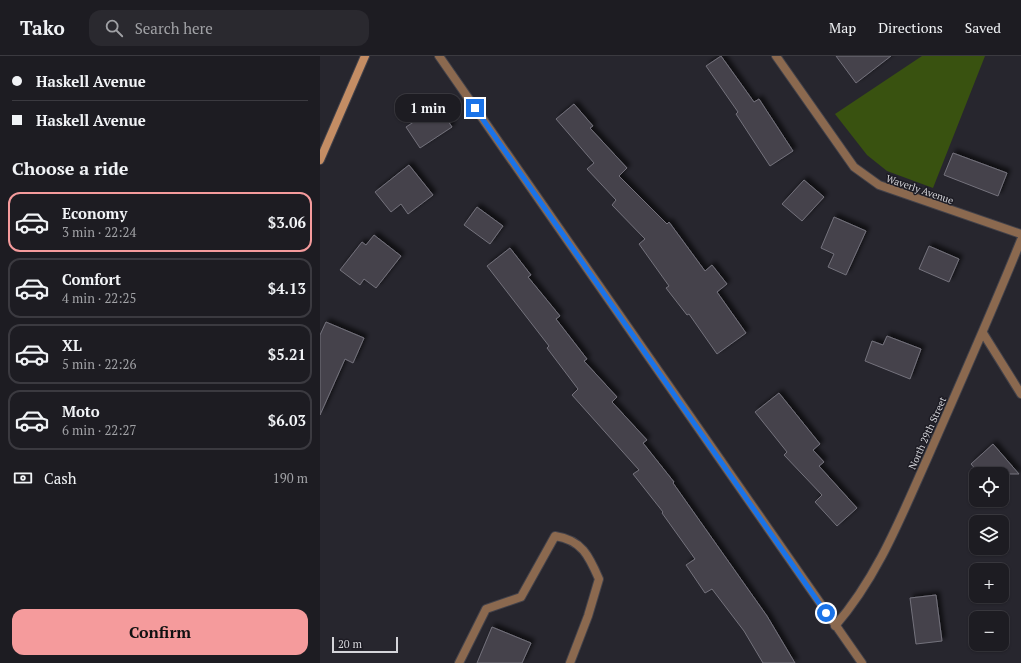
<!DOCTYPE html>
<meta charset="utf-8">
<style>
:root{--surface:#1d1c22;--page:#2a292f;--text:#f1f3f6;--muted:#a0a1a5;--line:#3b3a40;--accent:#f59b9c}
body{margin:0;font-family:"PT Serif",serif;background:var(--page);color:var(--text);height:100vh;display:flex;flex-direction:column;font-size:15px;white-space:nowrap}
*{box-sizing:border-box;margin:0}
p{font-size:13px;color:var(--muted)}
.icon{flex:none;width:22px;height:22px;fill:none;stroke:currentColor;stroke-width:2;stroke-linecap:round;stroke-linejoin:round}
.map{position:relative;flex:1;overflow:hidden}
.panel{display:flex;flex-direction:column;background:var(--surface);width:320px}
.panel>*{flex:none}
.banner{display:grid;align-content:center;height:88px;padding:0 12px;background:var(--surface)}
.controls{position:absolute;left:649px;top:411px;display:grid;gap:8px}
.controls a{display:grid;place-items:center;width:40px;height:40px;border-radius:8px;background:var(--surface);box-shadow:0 1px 3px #0004,0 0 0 1px var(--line);font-size:20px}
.scale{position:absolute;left:12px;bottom:10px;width:66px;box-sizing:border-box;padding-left:4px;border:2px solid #d5d5da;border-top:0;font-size:11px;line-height:14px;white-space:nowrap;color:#d5d5da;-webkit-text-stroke:3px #1d1c24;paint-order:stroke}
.end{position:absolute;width:18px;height:18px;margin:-9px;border:5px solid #1a73e8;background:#fff;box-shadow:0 0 0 2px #fff}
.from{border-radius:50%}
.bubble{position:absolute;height:28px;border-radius:12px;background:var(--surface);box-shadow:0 1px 3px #0004,0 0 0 1px var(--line);font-size:13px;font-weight:800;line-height:28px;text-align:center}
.banner b{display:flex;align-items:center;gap:14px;height:38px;font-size:15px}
.banner b+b{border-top:1px solid var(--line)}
.banner i{width:10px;height:10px;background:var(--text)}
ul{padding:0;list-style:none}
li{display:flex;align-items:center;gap:12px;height:60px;margin:0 8px 6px;padding:0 4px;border:2px solid var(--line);border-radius:12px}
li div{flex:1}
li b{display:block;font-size:15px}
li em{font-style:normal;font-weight:800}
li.on{border-color:var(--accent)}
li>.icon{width:36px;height:36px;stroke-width:1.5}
h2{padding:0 12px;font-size:18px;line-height:48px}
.pay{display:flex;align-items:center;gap:10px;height:44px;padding:0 12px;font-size:15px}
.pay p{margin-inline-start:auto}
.cta{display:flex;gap:8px;margin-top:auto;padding:8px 12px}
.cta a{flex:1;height:46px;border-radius:12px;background:var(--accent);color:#111;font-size:16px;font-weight:800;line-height:46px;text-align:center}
header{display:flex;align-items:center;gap:24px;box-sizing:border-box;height:56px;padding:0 20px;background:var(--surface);border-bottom:1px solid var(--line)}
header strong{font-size:19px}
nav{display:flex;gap:22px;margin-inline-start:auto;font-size:14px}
.search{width:280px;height:36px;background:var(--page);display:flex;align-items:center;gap:10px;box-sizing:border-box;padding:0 14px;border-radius:12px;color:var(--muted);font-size:15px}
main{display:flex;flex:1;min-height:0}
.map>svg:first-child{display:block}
</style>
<header>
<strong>Tako</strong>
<div class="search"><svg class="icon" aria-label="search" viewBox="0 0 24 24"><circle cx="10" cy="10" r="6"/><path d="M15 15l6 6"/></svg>Search here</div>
<nav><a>Map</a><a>Directions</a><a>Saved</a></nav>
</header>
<main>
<section class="panel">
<div class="banner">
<b><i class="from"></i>Haskell Avenue</b>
<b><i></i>Haskell Avenue</b>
</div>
<h2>Choose a ride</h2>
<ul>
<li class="on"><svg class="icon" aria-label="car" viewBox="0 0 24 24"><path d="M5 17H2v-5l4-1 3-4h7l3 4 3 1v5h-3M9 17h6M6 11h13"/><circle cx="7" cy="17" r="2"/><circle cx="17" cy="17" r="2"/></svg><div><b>Economy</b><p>3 min · 22:24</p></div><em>$3.06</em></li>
<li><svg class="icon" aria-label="car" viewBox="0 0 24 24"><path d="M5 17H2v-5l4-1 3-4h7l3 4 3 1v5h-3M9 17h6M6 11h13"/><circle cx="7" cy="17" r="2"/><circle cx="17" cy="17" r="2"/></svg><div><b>Comfort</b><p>4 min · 22:25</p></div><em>$4.13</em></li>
<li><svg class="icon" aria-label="car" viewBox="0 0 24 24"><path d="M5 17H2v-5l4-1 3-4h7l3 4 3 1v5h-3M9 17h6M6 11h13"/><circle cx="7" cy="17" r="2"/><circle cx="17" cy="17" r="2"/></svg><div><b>XL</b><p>5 min · 22:26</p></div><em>$5.21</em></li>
<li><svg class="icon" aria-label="car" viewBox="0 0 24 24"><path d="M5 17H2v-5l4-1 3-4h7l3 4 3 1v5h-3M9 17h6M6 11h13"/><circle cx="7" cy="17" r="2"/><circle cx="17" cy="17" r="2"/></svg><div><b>Moto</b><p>6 min · 22:27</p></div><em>$6.03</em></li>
</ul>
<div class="pay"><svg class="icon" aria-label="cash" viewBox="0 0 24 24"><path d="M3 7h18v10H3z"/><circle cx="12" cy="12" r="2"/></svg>Cash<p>190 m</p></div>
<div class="cta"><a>Confirm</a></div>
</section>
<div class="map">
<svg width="701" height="607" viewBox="0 0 701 607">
<defs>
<filter id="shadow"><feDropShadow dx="3.5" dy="-3.5" stdDeviation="2" flood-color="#0009"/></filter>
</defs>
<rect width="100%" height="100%" fill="#27262e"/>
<path fill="#395210" d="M602,0H665L613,132L567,115L547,99L515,58Z"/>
<path fill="#44424b" stroke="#74727c" filter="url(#shadow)" d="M401,0L434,46L439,43L473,95L450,110L416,58L418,56L386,10Z
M516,0H571L536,27Z
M254,48L273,70L270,72L307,112L299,120L347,168L349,166L385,215L392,209L407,228L397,236L426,277L397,298L369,258L367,259L346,232L349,230L319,188L325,183L292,149L296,144L267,113L274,107L236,63Z
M118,50L132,71L100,92L86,71Z
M633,97L687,117L678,140L624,119Z
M89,109L113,139L88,158L81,148L71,156L55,136Z
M484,124L504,141L482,165L462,148Z
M157,151L183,170L170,188L144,169Z
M514,161L546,175L526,219L508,211L514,198L501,192Z
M54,179L81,200L56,232L44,223L40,229L20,214L42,186L46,189Z
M609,190L639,203L629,226L599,213Z
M190,192L211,219L208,221L240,260L236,263L267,303L264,305L297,341L292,346L327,384L323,387L354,426L353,427L447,560L475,607H443L424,575L392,533L385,537L366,509L375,503L342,457L343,456L313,418L319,414L252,339L258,333L227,292L229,290L167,210Z
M6,266L44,282L33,307L25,303L0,359V279Z
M567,280L601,293L590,323L545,305L552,285L563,289Z
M459,337L500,388L493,394L504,406L499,410L537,452L517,470L495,446L502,439L464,399L467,396L435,356Z
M673,388L699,418H660L651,408Z
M616,539L622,585L596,588L590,542Z
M172,571L211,587L202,607H157Z"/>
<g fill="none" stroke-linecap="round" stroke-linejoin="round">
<defs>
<path id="lane" d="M139,607L166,553L201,541L235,480C262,484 269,500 279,523L268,560L250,607"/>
<path id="street" d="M119,0L542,607
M456,0L534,111L559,129L701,178
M663,277L701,338
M515,570C557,522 581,461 607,403C639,330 671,258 701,184"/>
<path id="secondary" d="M0,104L45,0"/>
</defs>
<use href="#lane" stroke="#43424a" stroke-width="10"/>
<use href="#street" stroke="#43424a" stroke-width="10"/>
<use href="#secondary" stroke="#43424a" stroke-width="10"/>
<use href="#lane" stroke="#8b694f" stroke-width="8"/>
<use href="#street" stroke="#8b694f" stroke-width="8"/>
<use href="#secondary" stroke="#c48d64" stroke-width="8"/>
</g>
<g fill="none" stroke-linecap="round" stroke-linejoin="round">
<path stroke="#1a73e8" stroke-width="5" d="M155,52L506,557"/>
</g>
<g text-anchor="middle" stroke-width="3" stroke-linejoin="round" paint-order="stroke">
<g font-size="10" fill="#d5d5da" stroke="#1d1c24">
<text transform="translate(600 133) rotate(19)" y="4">Waverly Avenue</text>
<text transform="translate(607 377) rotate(-66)" y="4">North 29th Street</text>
</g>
</g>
</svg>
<div class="controls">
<a><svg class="icon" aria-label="locate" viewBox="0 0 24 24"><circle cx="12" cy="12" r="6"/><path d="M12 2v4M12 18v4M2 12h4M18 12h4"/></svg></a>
<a><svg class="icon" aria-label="layers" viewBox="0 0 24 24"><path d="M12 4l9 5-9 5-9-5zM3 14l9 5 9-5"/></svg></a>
<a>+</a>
<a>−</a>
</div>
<div class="scale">20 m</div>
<i class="end from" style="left:506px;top:557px"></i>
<i class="end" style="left:155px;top:52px"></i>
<div class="bubble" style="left:75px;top:38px;width:66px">1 min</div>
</div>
</main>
